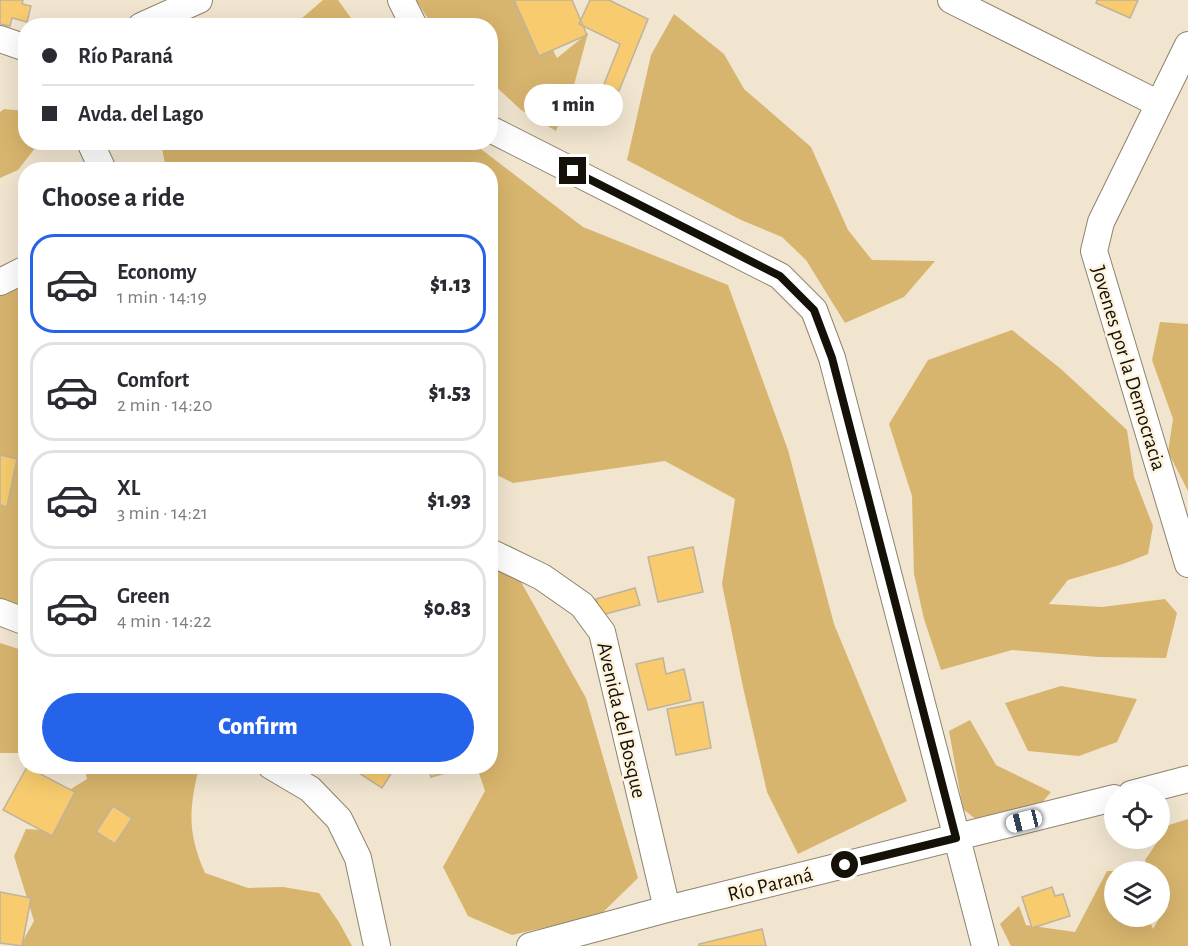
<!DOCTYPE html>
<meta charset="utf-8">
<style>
:root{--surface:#fff;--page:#f7f7f7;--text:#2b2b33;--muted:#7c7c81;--line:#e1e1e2;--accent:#2563eb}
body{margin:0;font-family:"Alegreya Sans",sans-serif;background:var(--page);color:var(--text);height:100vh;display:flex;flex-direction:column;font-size:22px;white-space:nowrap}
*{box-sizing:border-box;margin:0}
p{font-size:20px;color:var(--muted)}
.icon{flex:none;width:33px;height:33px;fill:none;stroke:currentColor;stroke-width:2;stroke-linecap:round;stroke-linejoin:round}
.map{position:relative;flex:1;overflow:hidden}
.details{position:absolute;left:18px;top:162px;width:480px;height:612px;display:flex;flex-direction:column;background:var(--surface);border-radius:24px;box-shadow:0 6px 24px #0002}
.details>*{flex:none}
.hud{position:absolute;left:18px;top:18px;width:480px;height:132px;border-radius:24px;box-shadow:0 6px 24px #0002;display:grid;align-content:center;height:132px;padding:0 24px;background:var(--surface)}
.tools{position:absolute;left:1104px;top:783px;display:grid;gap:12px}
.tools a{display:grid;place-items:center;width:66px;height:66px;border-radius:50%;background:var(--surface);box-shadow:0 6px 24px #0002;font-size:30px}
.end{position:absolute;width:27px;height:27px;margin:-14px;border:8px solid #151109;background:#fff;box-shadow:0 0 0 3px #fff}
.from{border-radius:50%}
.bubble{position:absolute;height:42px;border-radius:21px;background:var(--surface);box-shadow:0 6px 24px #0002;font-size:20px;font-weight:800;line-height:42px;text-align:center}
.car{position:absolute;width:18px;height:36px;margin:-18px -9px;border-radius:8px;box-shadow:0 0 4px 2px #0007;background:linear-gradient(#fff 24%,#345 0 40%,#fff 0 76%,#345 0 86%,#fff 0)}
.hud b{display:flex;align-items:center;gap:21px;height:57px;font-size:22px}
.hud b+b{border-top:2px solid var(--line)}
.hud i{width:15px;height:15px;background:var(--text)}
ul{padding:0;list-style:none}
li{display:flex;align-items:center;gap:18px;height:99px;margin:0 12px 9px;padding:0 12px;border:3px solid var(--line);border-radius:24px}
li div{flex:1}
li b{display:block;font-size:22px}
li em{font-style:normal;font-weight:800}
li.current{border-color:var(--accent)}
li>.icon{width:54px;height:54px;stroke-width:1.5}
h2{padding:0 24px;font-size:27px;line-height:72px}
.primary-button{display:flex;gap:12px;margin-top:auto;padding:12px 24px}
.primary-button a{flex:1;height:69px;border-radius:36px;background:var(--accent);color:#fff;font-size:24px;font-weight:800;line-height:69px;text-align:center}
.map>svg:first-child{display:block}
</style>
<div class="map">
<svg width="1188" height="946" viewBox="0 0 1188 946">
<rect width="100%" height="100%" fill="#f1e5cf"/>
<path fill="#d8b56e" d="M323,0H338L356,25H294Z
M416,0H524L537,19L557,58L588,33L574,85L556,131L521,110L491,82L490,26L432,25Z
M674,14L724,54L744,89L811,147L848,230L872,260L935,261L904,297L845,323L806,260L782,237L741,220L627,160L651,55Z
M4,109L25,111L26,142L39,143L18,170L0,178V112Z
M161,143H473L583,227L728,285L788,450L834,624L907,801L798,854L767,792L743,687L722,584L735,499L665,461L513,483L491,472L490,170L166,169Z
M25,273L26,621L0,612V285Z
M1160,322L1188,324V491L1168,452L1173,419L1152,360Z
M1012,330L1061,369L1127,430L1134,477L1153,526L1148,554L1123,564L1068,580L1049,604L1102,607L1165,599L1177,613L1166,658L1098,657L1012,650L941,670L924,619L914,574L912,496L889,424L928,360Z
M491,560L516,573L586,698L638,878L600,915L512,935L468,916L443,867L485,791L477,767L490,766Z
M0,643L25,651V753H0Z
M1061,686L1137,699L1117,742L1079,756L1028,751L1005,703Z
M970,720L996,765L1051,792L1040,805L978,821L963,809L949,731Z
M84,767H199C189,810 187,831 205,873L248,888L283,887L319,893L339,922L352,946H20L34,921L14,856L26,829L43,830L66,792L87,779Z
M1188,819V946H1011L1000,924L1019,906L1026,925L1075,932L1107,871H1116L1114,916L1148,917L1153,929L1163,912L1160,902V872L1149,871L1145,860L1169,825Z"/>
<path fill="#f7cb6e" stroke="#beb39e" stroke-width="1.5" d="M0,0H23L22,4L31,6L27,22L12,18L10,26L0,24Z
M514,0H572L587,35L539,56Z
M590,0H609L648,19L619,91L604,84L620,44L579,24Z
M1097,0H1138L1130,18L1096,3Z
M0,455L17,459L7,507L0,505Z
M693,547L703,592L658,602L648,557Z
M635,588L640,605L601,615L596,599Z
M663,658L666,674L684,669L691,700L648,710L636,664Z
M703,702L711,748L676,755L667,709Z
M348,766H396L382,788Z
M428,766H454L455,770L431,777Z
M27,767L75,792L52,836L3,810Z
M113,806L132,818L115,844L96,832Z
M1052,887L1055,896L1063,894L1070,916L1032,928L1022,897Z
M0,892L31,898L22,946L0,943Z
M762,929L766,946H699V944Z"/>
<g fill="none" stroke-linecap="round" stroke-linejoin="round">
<defs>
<path id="minor" d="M401,0L414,26
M951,0L1159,104
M141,26L199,0
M0,39L26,48
M1188,45L1101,222L1094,251L1188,564
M490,129L780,276L814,310L832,358L985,946
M90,142L103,170
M0,282L26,269
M490,552L542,577L582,605L602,632L667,909
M0,612L26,622
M271,766L310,789L339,819L358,858L377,946
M1131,794L1188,779
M530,946L667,909L1114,798"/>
</defs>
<use href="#minor" stroke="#8d836e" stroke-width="28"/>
<use href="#minor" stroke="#fff" stroke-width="26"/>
</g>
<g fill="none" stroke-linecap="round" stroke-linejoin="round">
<path stroke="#151109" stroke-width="8" d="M573,171L780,276L814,310L832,358L956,838L845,865"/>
</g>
<g text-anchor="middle" stroke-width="5" stroke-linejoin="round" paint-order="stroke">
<g font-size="21" fill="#151109" stroke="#fef3dc">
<text transform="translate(1129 368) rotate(73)" y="7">Jovenes por la Democracia</text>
<text transform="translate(622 720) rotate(77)" y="7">Avenida del Bosque</text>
<text transform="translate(770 884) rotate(-14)" y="7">Río Paraná</text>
</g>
</g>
</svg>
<div class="tools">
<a><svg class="icon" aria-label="locate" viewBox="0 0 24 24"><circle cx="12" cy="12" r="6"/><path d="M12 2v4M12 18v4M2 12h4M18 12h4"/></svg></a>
<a><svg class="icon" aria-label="layers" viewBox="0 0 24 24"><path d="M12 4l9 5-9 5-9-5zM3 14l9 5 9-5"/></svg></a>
</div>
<i class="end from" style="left:845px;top:865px"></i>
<i class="end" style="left:573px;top:171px"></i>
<div class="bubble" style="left:524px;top:84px;width:99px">1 min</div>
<i class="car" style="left:1024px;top:821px;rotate:256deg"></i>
<div class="hud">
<b><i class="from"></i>Río Paraná</b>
<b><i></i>Avda. del Lago</b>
</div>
<section class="details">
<h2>Choose a ride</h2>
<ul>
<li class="current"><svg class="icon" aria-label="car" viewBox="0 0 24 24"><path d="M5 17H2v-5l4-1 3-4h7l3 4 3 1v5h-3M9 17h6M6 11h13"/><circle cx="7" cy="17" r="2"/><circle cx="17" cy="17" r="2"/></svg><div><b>Economy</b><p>1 min · 14:19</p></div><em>$1.13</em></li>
<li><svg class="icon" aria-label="car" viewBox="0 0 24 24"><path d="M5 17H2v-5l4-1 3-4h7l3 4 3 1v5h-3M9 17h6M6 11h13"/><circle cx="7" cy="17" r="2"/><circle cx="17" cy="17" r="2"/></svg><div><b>Comfort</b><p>2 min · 14:20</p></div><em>$1.53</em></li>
<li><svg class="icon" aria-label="car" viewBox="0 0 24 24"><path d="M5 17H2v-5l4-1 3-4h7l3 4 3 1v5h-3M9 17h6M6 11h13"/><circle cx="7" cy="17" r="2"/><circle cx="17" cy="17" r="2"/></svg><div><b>XL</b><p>3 min · 14:21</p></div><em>$1.93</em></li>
<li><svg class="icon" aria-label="car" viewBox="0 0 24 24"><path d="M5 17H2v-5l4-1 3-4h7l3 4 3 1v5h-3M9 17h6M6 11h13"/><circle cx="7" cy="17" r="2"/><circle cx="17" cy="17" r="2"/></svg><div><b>Green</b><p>4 min · 14:22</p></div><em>$0.83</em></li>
</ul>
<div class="primary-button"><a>Confirm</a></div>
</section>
</div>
